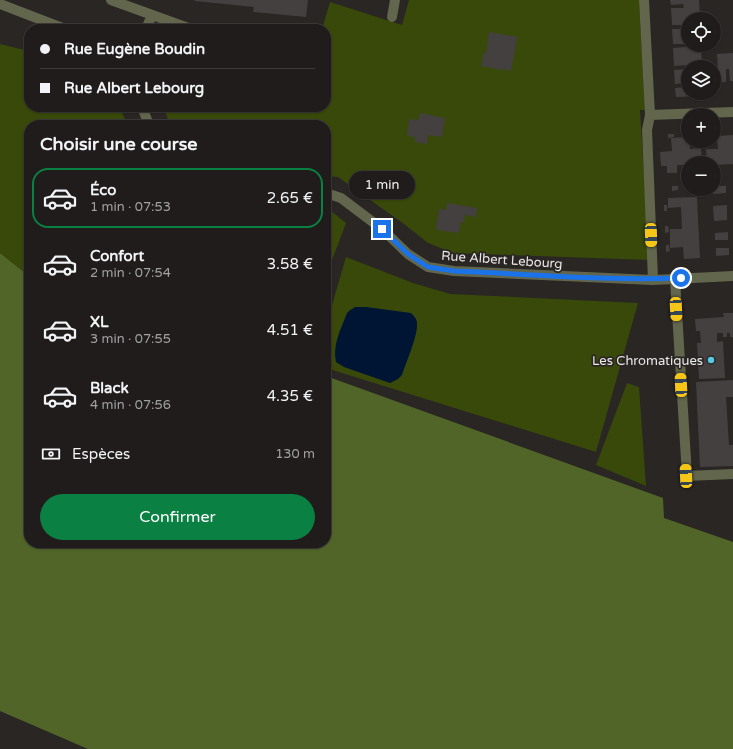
<!DOCTYPE html>
<html lang="fr">
<meta charset="utf-8">
<style>
:root{--surface:#1f1c1b;--page:#2c2928;--text:#f1f3f6;--muted:#a1a1a3;--line:#3c3a3a;--accent:#0b8043}
body{margin:0;font-family:"Varela Round",sans-serif;background:var(--page);color:var(--text);height:100vh;display:flex;flex-direction:column;font-size:15px;white-space:nowrap}
*{box-sizing:border-box;margin:0}
p{font-size:13px;color:var(--muted)}
.icon{flex:none;width:22px;height:22px;fill:none;stroke:currentColor;stroke-width:2;stroke-linecap:round;stroke-linejoin:round}
.map{position:relative;flex:1;overflow:hidden}
.side{position:absolute;left:24px;top:120px;width:307px;height:428px;display:flex;flex-direction:column;background:var(--surface);border-radius:16px;box-shadow:0 1px 3px #0004,0 0 0 1px var(--line)}
.side>*{flex:none}
.banner{position:absolute;left:24px;top:24px;width:307px;height:88px;border-radius:16px;box-shadow:0 1px 3px #0004,0 0 0 1px var(--line);display:grid;align-content:center;height:88px;padding:0 16px;background:var(--surface)}
.fabs{position:absolute;left:681px;top:12px;display:grid;gap:8px}
.fabs a{display:grid;place-items:center;width:40px;height:40px;border-radius:50%;background:var(--surface);box-shadow:0 1px 3px #0004,0 0 0 1px var(--line);font-size:20px}
.end{position:absolute;width:18px;height:18px;margin:-9px;border:5px solid #1a73e8;background:#fff;box-shadow:0 0 0 2px #fff}
.from{border-radius:50%}
.bubble{position:absolute;height:28px;border-radius:14px;background:var(--surface);box-shadow:0 1px 3px #0004,0 0 0 1px var(--line);font-size:13px;font-weight:600;line-height:28px;text-align:center}
.car{position:absolute;width:12px;height:24px;margin:-12px -6px;border-radius:5px;box-shadow:0 0 3px 1px #0007;background:linear-gradient(#f5c518 24%,#345 0 40%,#f5c518 0 76%,#345 0 86%,#f5c518 0)}
.banner b{display:flex;align-items:center;gap:14px;height:38px;font-size:15px}
.banner b+b{border-top:1px solid var(--line)}
.banner i{width:10px;height:10px;background:var(--text)}
ul{padding:0;list-style:none}
li{display:flex;align-items:center;gap:12px;height:60px;margin:0 8px 6px;padding:0 8px;border:2px solid transparent;border-radius:16px}
li div{flex:1}
li b{display:block;font-size:15px}
li em{font-style:normal;font-weight:600}
li.current{border-color:var(--accent)}
li>.icon{width:36px;height:36px;stroke-width:1.5}
h2{padding:0 16px;font-size:18px;line-height:48px}
.pay{display:flex;align-items:center;gap:10px;height:44px;padding:0 16px;font-size:15px}
.pay p{margin-inline-start:auto}
.button{display:flex;gap:8px;margin-top:auto;padding:8px 16px}
.button a{flex:1;height:46px;border-radius:24px;background:var(--accent);color:#fff;font-size:16px;font-weight:600;line-height:46px;text-align:center}
.map>svg:first-child{display:block}
</style>
<div class="map">
<svg width="733" height="749" viewBox="0 0 733 749">
<rect width="100%" height="100%" fill="#292624"/>
<path fill="#384909" d="M409,0H639L645,110H640L649,260L453,253L428,243L404,224L338,177L326,176V125H170L169,123L164,107H326V29H322L330,2L402,25Z
M0,44L29,51V107H119L128,125H29V276L0,253Z
M326,207L346,223L326,276Z
M346,257L413,283L450,294L638,303L596,452L326,368V326Z
M627,383L639,387L646,486L596,465Z"/>
<path fill="#516528" d="M0,253L29,276V543H326V376L663,498L664,518L733,542V749H88L0,711Z"/>
<path fill="#001433" d="M355,307H366L411,313C414,316 417,319 417,323C418,336 406,362 402,375L398,379L390,383L344,367L336,362C332,345 341,329 347,313L349,311Z"/>
<path fill="#44403f" d="M195,0H308L306,17L253,12L254,7L195,1Z
M670,0H699L700,19H688V45H701L702,67H687V65L674,66L673,48L686,47L685,44H673L672,29H685V25H672L671,8H684L683,4L671,5Z
M489,32L517,37L513,62H512L511,71L502,69V70L481,66L484,52L486,53Z
M733,53V81H730L729,69H726V82H719L717,54Z
M688,69V83L675,84L674,70Z
M688,87V93H704V96L676,97L675,88Z
M420,113L445,118L442,137L428,135L427,144L415,142V137L407,136L409,119L418,120Z
M714,132H720V135H714Z
M668,134H674V137L668,138Z
M733,135V164L714,165V163H707L706,149H718L717,136Z
M688,137V141H690V149L701,148L702,163H688V165H677V173H667V166H661L660,152L672,151L671,138Z
M672,186H678V190L672,191Z
M714,186H726V193L713,194L712,189H714Z
M697,197L700,258L684,259L683,247L670,248V229H682L681,207L668,208V198Z
M447,203L477,208L476,217L465,215L464,222H461L459,233L437,230L436,228L439,209L446,210Z
M664,205H667V211H664Z
M727,205V220L714,221L713,206Z
M665,226H668L669,232L665,233Z
M728,232V240H715V233Z
M666,245H669L670,251L666,252Z
M716,248H729V255L716,256Z
M723,313H733V337H730V333H727V337H723V333H717V342L723,341L725,378L699,379L697,343H701L700,331H696L695,319L724,317Z
M733,380V397H726L729,445H733V466L700,467L696,382Z"/>
<g fill="none" stroke-linecap="round" stroke-linejoin="round">
<path stroke="#62664c" stroke-width="10" d="M111,0L191,29
M644,0L650,115L733,112
M0,4L65,29
M392,17L395,0
M146,29L152,15
M142,107L149,125
M650,115L647,130L653,280
M326,193L341,198L382,229L408,254L428,267L454,271L653,280L733,276
M675,279L687,476L733,474"/>
</g>
<g fill="none" stroke-linecap="round" stroke-linejoin="round">
<path stroke="#1a73e8" stroke-width="5" d="M382,229L408,254L428,267L454,271C529,274 605,281 681,278"/>
</g>
<circle fill="#57c9e2" stroke="#292624" stroke-width="1.5" cx="711" cy="360" r="4"/>
<g text-anchor="middle" stroke-width="3.5" stroke-linejoin="round" paint-order="stroke">
<g font-size="13" fill="#eae8e7" stroke="#292624">
<text transform="translate(502 259) rotate(4)" y="5">Rue Albert Lebourg</text>
</g>
<g font-size="13" fill="#eae8e7" stroke="#292624" text-anchor="end">
<text x="703" y="365">Les Chromatiques</text>
</g>
</g>
</svg>
<div class="fabs">
<a><svg class="icon" aria-label="locate" viewBox="0 0 24 24"><circle cx="12" cy="12" r="6"/><path d="M12 2v4M12 18v4M2 12h4M18 12h4"/></svg></a>
<a><svg class="icon" aria-label="layers" viewBox="0 0 24 24"><path d="M12 4l9 5-9 5-9-5zM3 14l9 5 9-5"/></svg></a>
<a>+</a>
<a>−</a>
</div>
<i class="end from" style="left:681px;top:278px"></i>
<i class="end" style="left:382px;top:229px"></i>
<div class="bubble" style="left:349px;top:171px;width:66px">1 min</div>
<i class="car" style="left:651px;top:235px;rotate:178deg"></i>
<i class="car" style="left:676px;top:309px;rotate:177deg"></i>
<i class="car" style="left:681px;top:385px;rotate:357deg"></i>
<i class="car" style="left:686px;top:476px;rotate:357deg"></i>
<div class="banner">
<b><i class="from"></i>Rue Eugène Boudin</b>
<b><i></i>Rue Albert Lebourg</b>
</div>
<section class="side">
<h2>Choisir une course</h2>
<ul>
<li class="current"><svg class="icon" aria-label="car" viewBox="0 0 24 24"><path d="M5 17H2v-5l4-1 3-4h7l3 4 3 1v5h-3M9 17h6M6 11h13"/><circle cx="7" cy="17" r="2"/><circle cx="17" cy="17" r="2"/></svg><div><b>Éco</b><p>1 min · 07:53</p></div><em>2.65 €</em></li>
<li><svg class="icon" aria-label="car" viewBox="0 0 24 24"><path d="M5 17H2v-5l4-1 3-4h7l3 4 3 1v5h-3M9 17h6M6 11h13"/><circle cx="7" cy="17" r="2"/><circle cx="17" cy="17" r="2"/></svg><div><b>Confort</b><p>2 min · 07:54</p></div><em>3.58 €</em></li>
<li><svg class="icon" aria-label="car" viewBox="0 0 24 24"><path d="M5 17H2v-5l4-1 3-4h7l3 4 3 1v5h-3M9 17h6M6 11h13"/><circle cx="7" cy="17" r="2"/><circle cx="17" cy="17" r="2"/></svg><div><b>XL</b><p>3 min · 07:55</p></div><em>4.51 €</em></li>
<li><svg class="icon" aria-label="car" viewBox="0 0 24 24"><path d="M5 17H2v-5l4-1 3-4h7l3 4 3 1v5h-3M9 17h6M6 11h13"/><circle cx="7" cy="17" r="2"/><circle cx="17" cy="17" r="2"/></svg><div><b>Black</b><p>4 min · 07:56</p></div><em>4.35 €</em></li>
</ul>
<div class="pay"><svg class="icon" aria-label="cash" viewBox="0 0 24 24"><path d="M3 7h18v10H3z"/><circle cx="12" cy="12" r="2"/></svg>Espèces<p>130 m</p></div>
<div class="button"><a>Confirmer</a></div>
</section>
</div>
